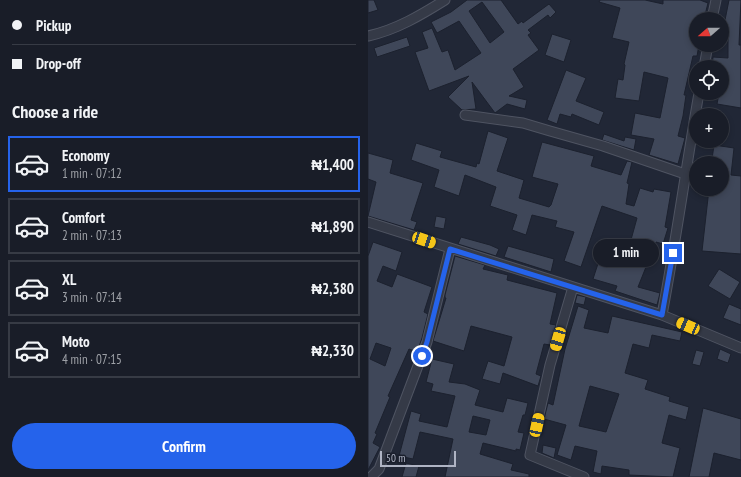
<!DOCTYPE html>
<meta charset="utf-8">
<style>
:root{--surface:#191d28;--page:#262a34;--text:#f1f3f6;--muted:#9fa2a8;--line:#373b45;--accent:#2563eb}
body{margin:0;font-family:"PT Sans Narrow",sans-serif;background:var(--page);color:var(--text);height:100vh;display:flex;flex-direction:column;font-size:15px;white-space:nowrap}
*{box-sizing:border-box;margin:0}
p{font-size:13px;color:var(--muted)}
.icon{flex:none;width:22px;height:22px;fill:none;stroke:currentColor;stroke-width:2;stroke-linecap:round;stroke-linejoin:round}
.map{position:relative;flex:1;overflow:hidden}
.sheet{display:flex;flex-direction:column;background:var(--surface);width:368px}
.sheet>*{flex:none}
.top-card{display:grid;align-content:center;height:88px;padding:0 12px;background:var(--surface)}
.needle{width:26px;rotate:250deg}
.controls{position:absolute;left:321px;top:12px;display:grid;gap:8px}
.controls a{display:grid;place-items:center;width:40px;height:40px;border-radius:50%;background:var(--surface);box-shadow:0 2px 6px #0003,0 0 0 1px var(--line);font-size:20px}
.scale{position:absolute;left:12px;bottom:10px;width:76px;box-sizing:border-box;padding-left:4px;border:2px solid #afb4c4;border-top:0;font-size:11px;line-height:14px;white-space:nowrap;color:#afb4c4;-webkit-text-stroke:3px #1a1f2c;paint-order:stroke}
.end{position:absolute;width:18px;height:18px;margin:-9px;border:5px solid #2563eb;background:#fff;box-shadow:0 0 0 2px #fff}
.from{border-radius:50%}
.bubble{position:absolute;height:28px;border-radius:14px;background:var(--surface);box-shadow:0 2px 6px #0003,0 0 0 1px var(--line);font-size:13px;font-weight:600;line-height:28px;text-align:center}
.car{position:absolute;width:12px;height:24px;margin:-12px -6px;border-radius:5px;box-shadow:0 0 3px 1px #0007;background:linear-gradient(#f5c518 24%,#345 0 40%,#f5c518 0 76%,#345 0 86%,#f5c518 0)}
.top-card b{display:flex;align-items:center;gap:14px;height:38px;font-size:15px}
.top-card b+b{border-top:1px solid var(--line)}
.top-card i{width:10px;height:10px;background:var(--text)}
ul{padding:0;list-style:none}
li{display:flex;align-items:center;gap:12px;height:56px;margin:0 8px 6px;padding:0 4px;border:2px solid var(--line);border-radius:0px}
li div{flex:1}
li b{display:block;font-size:15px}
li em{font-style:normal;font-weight:600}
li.current{border-color:var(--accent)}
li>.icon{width:36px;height:36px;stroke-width:1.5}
h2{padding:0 12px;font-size:18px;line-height:48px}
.cta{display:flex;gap:8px;margin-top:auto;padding:8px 12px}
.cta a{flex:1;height:46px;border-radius:24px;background:var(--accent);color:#fff;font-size:16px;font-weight:600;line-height:46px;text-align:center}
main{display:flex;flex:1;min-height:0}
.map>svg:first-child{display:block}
</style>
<main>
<section class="sheet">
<div class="top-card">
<b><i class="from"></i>Pickup</b>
<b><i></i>Drop-off</b>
</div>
<h2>Choose a ride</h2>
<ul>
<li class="current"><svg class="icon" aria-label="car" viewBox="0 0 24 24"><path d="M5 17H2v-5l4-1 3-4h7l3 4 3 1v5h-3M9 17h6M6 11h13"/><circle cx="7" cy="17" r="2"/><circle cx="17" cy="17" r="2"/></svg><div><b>Economy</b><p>1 min · 07:12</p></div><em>₦1,400</em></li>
<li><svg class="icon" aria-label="car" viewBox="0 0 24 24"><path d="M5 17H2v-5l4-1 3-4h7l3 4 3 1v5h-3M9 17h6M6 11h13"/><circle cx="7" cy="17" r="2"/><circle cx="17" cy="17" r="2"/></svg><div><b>Comfort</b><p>2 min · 07:13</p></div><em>₦1,890</em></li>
<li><svg class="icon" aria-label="car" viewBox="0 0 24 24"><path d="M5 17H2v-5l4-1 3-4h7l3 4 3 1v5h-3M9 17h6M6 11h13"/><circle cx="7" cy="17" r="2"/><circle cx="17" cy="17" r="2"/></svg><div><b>XL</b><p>3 min · 07:14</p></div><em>₦2,380</em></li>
<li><svg class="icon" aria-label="car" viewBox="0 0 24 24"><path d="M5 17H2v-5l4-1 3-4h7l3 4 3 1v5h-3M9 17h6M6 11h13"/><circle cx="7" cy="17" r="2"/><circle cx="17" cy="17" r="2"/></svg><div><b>Moto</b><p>4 min · 07:15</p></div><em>₦2,330</em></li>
</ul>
<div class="cta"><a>Confirm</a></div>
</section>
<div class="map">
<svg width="373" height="477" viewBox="0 0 373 477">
<rect width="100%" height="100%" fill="#212736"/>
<path fill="#3f4759" stroke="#1c212e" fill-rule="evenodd" d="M0,0H6L10,10L0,13Z
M99,0H133L150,24L154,21L155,23L181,4L188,12L182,18L180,15L160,30L163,33L160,35L171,50L145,69L156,87L141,96L159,100L157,109L139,104L127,113L104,82L108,109L94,110L80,97L101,76L61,91L47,52L60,48L54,32L64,28L74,52L80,50L87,70L113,53L91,21L69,33L63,22L83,12ZM114,2L136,32L122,43L101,11Z
M232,0H277L295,4V0H332L340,3L336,19L328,18V45H331L329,56H325L316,95H318L315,116L310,136L317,138L310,164L281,155L286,139L263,135L267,113L292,118L300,78L276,72L271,101L247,98L250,79L255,80L257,65L256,64L261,42L244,38L252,8L231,2Z
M361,0H373L371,45H373V108L349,104L351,93H354V67H344L345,57L360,58V32L354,31V20H357Z
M184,34L203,40L196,62L177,55Z
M39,37L42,46L9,57L6,48Z
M198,70L218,78L208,101L236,112L231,125L204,114L203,117L192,114L189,124L179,120Z
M120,131L140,138L129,171L156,180L151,198L181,207L183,205L190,184L164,177L174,142L226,156L223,166L253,175L259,161L264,162L259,183L261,184L258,204L266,206L272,188L285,192L286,189L303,192L297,227L300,228L295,244L288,242L270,287L292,293L289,305L247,291L249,286L225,279L238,239L261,247L269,218L234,206L213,267L196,261L206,232L187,227L189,221L164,215L158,235L144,230L149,215L122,206L128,187L97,175L91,196L66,187L71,170L43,160L48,143L74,151L72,157L108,167L109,163L111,164Z
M236,134L256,141L257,137L268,139L266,150L234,140Z
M346,145L366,148L363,175L373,176V254L334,251L341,189H354V160L344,159Z
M0,153L25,160L22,173L55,183L43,220L49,222L46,230L0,216L8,182L0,179Z
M68,216L78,218L76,229L66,227Z
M93,237L122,245L131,249L128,256L90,244Z
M5,242L34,252L28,271L15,266L9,281L24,287L29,274L64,287L56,312L60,314L54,338L49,352L41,349L20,396L22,397L7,433L9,434L5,443L12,447L0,470V256ZM8,343L23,348L17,366L2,359Z
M140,246L186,259L183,272L136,257Z
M87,256L117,265L115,269L140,275L139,280L189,293L182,324L188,325L182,345L176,344L168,374L173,376L170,386L135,373L132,384L114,379L120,361L136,366L144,337L103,326L96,351L65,341L78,298H77V295Z
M351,269L372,282L362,299L340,286Z
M209,295L218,297L216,305L207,303Z
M361,304L373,309V325L355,318Z
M210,306L221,310L216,328L240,333L244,316L314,332L312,341L284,335L281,348L265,344L257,373L280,380L277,389L302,397L301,401L321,407L318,420L301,415L294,443L312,448L305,477L261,475V470L234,466L233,474L225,472L229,451L207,446L203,460L189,455L198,425L176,419L180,403L185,405L197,349ZM222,386L251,394L238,432L211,426Z
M352,349L363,354L360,363L349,359Z
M328,350L336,352L332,366L324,364Z
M64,359L86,364L81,382L97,384L112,390L107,405L135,412L139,398L160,403L157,415H155L150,432L156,433L152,450L148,449V451L115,443L112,454L145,464L143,470L161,474V477H77L85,439L52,432L45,459L31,456L43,411L53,414L51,421L79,427L87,396L63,391L65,384L58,382ZM105,416L122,420L118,435L101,432Z
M335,408L373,419V460L346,453L341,477H321Z
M175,445L188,448L186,458L174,453Z
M38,463L51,466L48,477H34Z"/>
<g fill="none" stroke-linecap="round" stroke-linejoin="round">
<defs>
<path id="street" d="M344,19L348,0
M0,36C28,30 53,15 77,0
M336,67L340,45
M97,115L155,123L182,131L235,146L317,174
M0,222L294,315L373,348
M205,287L182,365L162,455L216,477
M294,315C308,241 318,167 331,93
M3,477L11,469L59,342L82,249"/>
</defs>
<use href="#street" stroke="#4f5462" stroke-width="11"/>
<use href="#street" stroke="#353a47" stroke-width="9"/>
</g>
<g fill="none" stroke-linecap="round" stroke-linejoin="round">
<path stroke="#2563eb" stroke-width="5" d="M54,356L59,342L82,249L294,315L305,253"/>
</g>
</svg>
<div class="controls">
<a><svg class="needle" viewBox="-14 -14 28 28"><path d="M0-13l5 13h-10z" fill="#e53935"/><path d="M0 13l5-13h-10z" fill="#9fa2a8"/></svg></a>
<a><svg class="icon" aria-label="locate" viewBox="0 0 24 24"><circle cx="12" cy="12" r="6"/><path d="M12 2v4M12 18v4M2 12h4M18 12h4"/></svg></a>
<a>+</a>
<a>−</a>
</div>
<div class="scale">50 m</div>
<i class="end from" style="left:54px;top:356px"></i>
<i class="end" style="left:305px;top:253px"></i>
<div class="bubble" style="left:225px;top:239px;width:66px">1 min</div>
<i class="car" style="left:56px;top:240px;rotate:109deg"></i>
<i class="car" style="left:320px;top:326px;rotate:293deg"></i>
<i class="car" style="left:190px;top:339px;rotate:196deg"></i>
<i class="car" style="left:169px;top:425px;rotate:12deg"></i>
</div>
</main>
